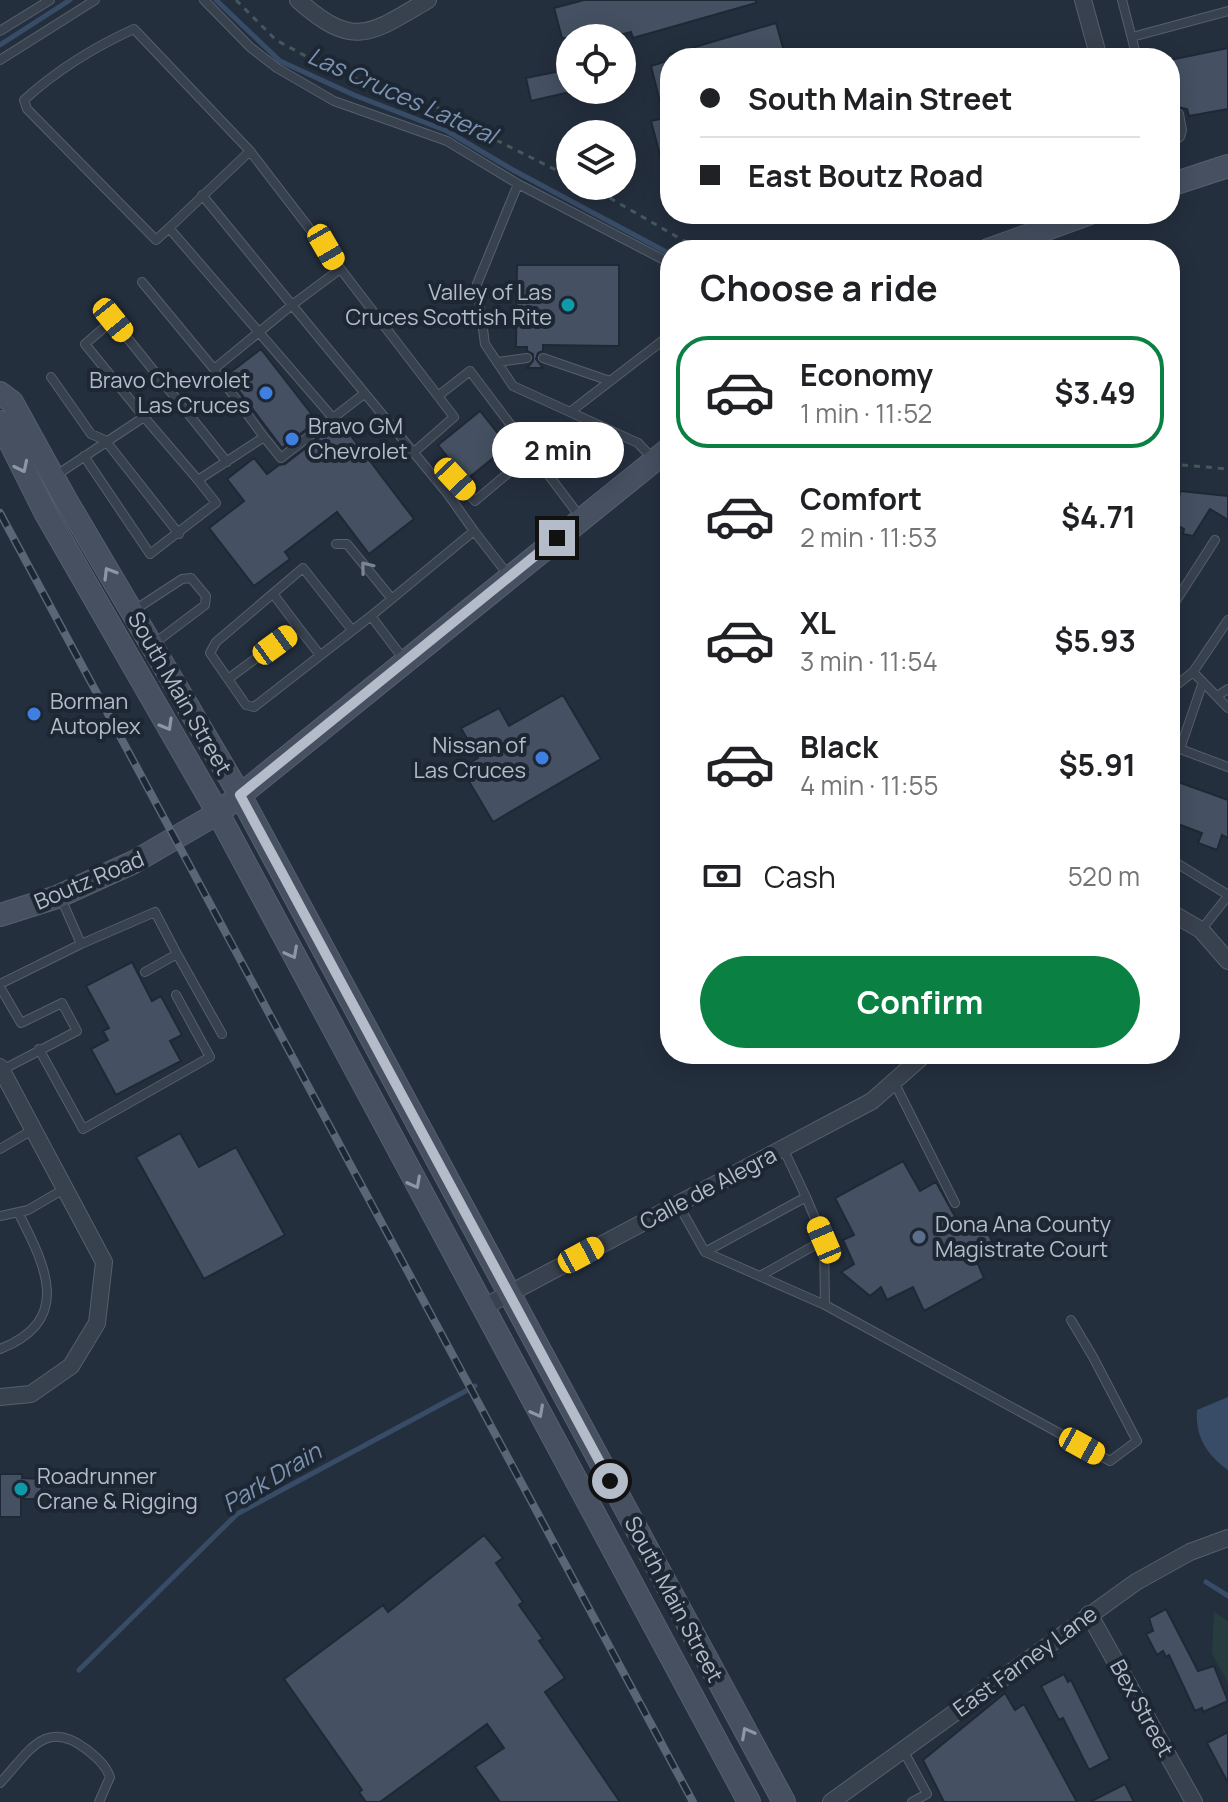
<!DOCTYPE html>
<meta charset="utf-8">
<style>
:root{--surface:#fff;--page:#f6f6f6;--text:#202124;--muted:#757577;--line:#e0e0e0;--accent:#0b8043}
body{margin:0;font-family:Manrope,sans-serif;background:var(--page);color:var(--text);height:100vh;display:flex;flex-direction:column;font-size:30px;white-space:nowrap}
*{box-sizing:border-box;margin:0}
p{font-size:26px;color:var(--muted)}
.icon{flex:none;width:44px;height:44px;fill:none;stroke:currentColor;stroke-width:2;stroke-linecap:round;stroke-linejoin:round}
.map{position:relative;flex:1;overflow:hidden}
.sheet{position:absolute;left:660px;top:240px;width:520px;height:824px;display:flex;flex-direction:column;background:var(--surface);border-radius:32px;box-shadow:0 4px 20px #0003}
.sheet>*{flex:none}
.hud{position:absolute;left:660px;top:48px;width:520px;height:176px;border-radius:32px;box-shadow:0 4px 20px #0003;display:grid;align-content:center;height:176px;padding:0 40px;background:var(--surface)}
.fabs{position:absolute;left:556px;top:24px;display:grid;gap:16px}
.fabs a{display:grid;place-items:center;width:80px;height:80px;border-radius:50%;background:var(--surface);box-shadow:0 4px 20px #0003;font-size:40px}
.end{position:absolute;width:36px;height:36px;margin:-18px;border:10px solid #b4bcc9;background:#111;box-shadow:0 0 0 4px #111}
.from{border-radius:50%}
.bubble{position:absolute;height:56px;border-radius:28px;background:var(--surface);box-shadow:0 4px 20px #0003;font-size:26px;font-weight:700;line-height:56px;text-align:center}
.car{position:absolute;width:24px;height:48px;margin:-24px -12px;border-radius:10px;box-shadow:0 0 6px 2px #0007;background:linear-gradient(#f5c518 24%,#345 0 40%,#f5c518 0 76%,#345 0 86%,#f5c518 0)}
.hud b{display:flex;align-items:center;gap:28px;height:76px;font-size:30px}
.hud b+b{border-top:2px solid var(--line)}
.hud i{width:20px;height:20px;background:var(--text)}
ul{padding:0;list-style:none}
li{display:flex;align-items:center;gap:24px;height:112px;margin:0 16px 12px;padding:0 24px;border:4px solid transparent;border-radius:32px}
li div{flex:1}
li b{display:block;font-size:30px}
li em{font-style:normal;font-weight:700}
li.active{border-color:var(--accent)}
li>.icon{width:72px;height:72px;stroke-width:1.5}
h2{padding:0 40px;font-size:36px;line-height:96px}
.pay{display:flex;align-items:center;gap:20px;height:88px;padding:0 40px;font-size:30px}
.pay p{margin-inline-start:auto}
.button{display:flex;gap:16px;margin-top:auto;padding:16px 40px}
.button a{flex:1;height:92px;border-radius:48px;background:var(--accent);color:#fff;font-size:32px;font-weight:700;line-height:92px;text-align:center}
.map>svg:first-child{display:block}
</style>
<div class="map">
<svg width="1228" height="1802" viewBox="0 0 1228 1802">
<rect width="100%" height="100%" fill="#242f3e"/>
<path fill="#263c3f" d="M1214,1612L1228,1621V1683L1212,1653Z"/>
<path fill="#394c67" d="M1228,1397V1470C1207,1455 1195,1437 1197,1410Z"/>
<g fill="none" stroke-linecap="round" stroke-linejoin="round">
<path stroke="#394c67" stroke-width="5" d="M216,0L280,61L354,95L447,131L513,170L670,254
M0,45L70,0
M1206,1582L1228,1596
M79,1670L237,1514L475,1386"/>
</g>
<path fill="#455162" stroke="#1f2835" stroke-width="2" d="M584,0H756V3L633,38L631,32L608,38H562L554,8Z
M776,23L786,58H669L668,55Z
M1228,48V109L1189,116L1187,109L1178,107L1170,113V60Z
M670,60V178H666L651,121L664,118L651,66Z
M570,69V92L531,101L526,78Z
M517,265H619V346L543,345V351L538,353L536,359L543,368H527L533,361V354L527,351V347H516Z
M261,349L317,421L282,448L227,375Z
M480,411L508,446L466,480L438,445Z
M334,426L339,433L345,428L414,519L369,554L337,512L285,552L290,559L254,586L209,528L244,501L227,479L254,458L267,474L279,465L285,464Z
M1180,491L1228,496V520L1210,509L1193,536L1183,534L1184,529L1175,524Z
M563,695L601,759L493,822L461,768L478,758L461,728L499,708L509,726Z
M1170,779L1228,800V838L1222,835L1217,850L1198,843L1202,833L1170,821Z
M132,962L152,1001L161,996L182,1035L170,1041L181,1061L116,1095L91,1049L108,1040L103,1031L109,1028L86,986Z
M180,1133L199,1167L236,1147L285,1235L204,1279L136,1157Z
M903,1161L920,1191L936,1182L962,1229L980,1218L993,1243L973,1253L984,1278L924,1311L913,1287L887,1300L881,1287L870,1296L841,1272L854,1264L843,1240L854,1235L835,1198Z
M0,1474H22V1478L42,1479L41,1499H21V1517H0Z
M484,1535L503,1558L496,1563L523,1602L519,1605L543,1639L539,1641L565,1678L545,1692L620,1802H500L475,1767L504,1748L487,1724L380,1802H366L359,1792L362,1790L284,1679L383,1605L388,1612Z
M1166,1609L1198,1671L1214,1666L1228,1701L1203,1712L1202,1708L1195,1711L1169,1655L1166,1657L1163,1651L1157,1655L1146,1634L1153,1631L1149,1618Z
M1064,1674L1068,1682L1071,1680L1110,1759L1089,1770L1063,1718L1059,1720L1041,1686Z
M1005,1693L1015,1710L1024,1704L1077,1802H944L923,1760Z
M1228,1732V1783L1207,1743Z
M1125,1784L1134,1802H1090Z"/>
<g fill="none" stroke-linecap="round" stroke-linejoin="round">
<defs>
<path id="lane" d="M204,0L250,47L277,68L334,101L447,141L518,184L670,263
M1122,0L1137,58
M0,31L50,0
M1132,37L1228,11
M0,60L95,0
M1170,142L1180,137L1182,130L1179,114
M518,184L477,284L485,344L513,386L638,443L654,460
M202,195L292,305L339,270
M169,228L250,151
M142,282L214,369
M543,358L610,381
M498,362L527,358
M51,377L91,434L105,440L179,534
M570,412L670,335
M144,417L85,344L113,320L227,462
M333,418L169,228L156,240L27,109L24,100C57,70 92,48 134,29L250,151L438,396L470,371L581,518
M264,437L281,458L364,394
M413,453L454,417L438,396
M84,456L150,554L216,503L198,480
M55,476L144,417L198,480L264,437L214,369L292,305L447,493L474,531
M435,479H455L475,501L532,453
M336,544H347L392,599
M274,595L298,627
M1170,610L1215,540
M133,611L182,579L191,578L206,596L205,605L152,645
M371,616L474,531L509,576
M352,630L303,568L216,642L210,653L246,705L254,707L371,616L405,661
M1193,672L1228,708
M228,679L298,627L320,655
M1203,682L1180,749L1228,767
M1170,690L1193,672L1228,620
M1217,696L1228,689
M1170,859L1228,895
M1201,930L1228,896
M81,944L155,912L177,954L145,972
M177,954L222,1034
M0,984L81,944L60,896
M0,987L21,1023L62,1003L77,1031L2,1070
M39,1049L83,1129L210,1057L176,995
M894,1082L955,1203
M0,1149L34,1129
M806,1197L824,1240L825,1305L1110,1461L1137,1441L1093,1357L1071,1320
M678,1204L705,1252L806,1197L783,1148
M0,1216L28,1210L64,1189
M705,1252L825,1305
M760,1276L824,1240
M0,1349C74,1320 45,1265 18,1212
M903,1750L927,1794L912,1802
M0,1783C28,1754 44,1717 86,1749C97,1758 105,1764 110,1777L99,1802"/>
<path id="street" d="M298,0C354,50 370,34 428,0
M1083,0L1099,58
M1170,912L1201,930L1228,961
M0,1067L104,1262L97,1323L71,1366L31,1394L0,1397
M482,1308L872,1101L925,1054
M1089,1614L1194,1802
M831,1802L1136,1582L1190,1552L1228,1538"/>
<path id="secondary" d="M1170,185L1228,166
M988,250L1088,214
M0,393L12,402L66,500L240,795L784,1802
M0,422L45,512L218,813L749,1802
M0,915L57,897L134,862L218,813L670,448"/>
</defs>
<use href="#lane" stroke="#565f6c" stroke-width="10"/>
<use href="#street" stroke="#565f6c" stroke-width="18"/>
<use href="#secondary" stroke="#565f6c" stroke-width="24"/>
<path stroke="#44595c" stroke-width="3" stroke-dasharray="6 6" stroke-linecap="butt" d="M236,0L276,40L328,68L406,98L455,113L488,136L570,177
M589,186L686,242L706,250
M1170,464L1228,469"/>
<use href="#lane" stroke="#38414e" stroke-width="8"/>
<use href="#street" stroke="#38414e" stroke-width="16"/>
<use href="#secondary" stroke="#465061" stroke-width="22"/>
<defs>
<path id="rail" d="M0,513L693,1802"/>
</defs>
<use href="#rail" stroke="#5a6575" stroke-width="8"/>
<use href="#rail" stroke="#1d2633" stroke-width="5" stroke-dasharray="15" stroke-linecap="butt"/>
</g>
<defs><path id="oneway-chevron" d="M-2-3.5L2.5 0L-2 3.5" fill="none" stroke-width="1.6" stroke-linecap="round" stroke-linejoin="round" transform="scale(2)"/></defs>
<g stroke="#8e96a5">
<use href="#oneway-chevron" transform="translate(22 467) rotate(64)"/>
<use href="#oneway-chevron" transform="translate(109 573) rotate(-121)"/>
<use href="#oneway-chevron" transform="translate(167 725) rotate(60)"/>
<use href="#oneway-chevron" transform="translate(292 953) rotate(62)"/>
<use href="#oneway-chevron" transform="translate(415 1183) rotate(62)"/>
<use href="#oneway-chevron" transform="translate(538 1412) rotate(62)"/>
<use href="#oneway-chevron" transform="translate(747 1733) rotate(-118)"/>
</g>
<use stroke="#7c8592" href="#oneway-chevron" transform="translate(366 567) rotate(-129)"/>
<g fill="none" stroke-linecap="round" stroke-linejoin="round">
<path stroke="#b4bcc9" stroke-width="10" d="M557,538L240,795L610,1481"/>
</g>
<g fill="#0f9aa8" stroke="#1d2633" stroke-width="3">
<circle cx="568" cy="305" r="8"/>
<circle cx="21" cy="1489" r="8"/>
</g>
<g fill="#3f7fe0" stroke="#1d2633" stroke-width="3">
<circle cx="266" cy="393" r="8"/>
<circle cx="292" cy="439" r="8"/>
<circle cx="34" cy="714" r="8"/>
<circle cx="542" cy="758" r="8"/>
</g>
<circle fill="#5c6f8a" stroke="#1d2633" stroke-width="3" cx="919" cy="1237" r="8"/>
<g text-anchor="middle" stroke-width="8" stroke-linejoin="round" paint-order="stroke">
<g font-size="22" fill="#b4bcc9" stroke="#1d2633" text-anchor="start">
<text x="552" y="300" text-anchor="end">Valley of Las<tspan x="552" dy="25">Cruces Scottish Rite</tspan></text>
<text x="250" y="388" text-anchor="end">Bravo Chevrolet<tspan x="250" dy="25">Las Cruces</tspan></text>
<text x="308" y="434">Bravo GM<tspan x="308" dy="25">Chevrolet</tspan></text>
<text x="50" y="709">Borman<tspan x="50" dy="25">Autoplex</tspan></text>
<text x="526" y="753" text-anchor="end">Nissan of<tspan x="526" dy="25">Las Cruces</tspan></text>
<text x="935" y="1232">Dona Ana County<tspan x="935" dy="25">Magistrate Court</tspan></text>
<text x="37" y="1484">Roadrunner<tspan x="37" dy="25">Crane &amp; Rigging</tspan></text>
</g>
<g font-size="22" fill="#b4bcc9" stroke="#1d2633">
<text transform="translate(180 693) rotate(60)" y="8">South Main Street</text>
<text transform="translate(89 880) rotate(-23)" y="8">Boutz Road</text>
<text transform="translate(708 1188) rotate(-28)" y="8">Calle de Alegra</text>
<text transform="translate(674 1599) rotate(62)" y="8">South Main Street</text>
<text transform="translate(1025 1661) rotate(-36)" y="8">East Farney Lane</text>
<text transform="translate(1142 1708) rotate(61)" y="8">Bex Street</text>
</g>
<g font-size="24" font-style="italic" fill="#7c92b1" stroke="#1d2633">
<text transform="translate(402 96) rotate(24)" y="8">Las Cruces Lateral</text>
<text transform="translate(272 1478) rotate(-31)" y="8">Park Drain</text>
</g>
</g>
</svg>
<div class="fabs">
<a><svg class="icon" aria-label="locate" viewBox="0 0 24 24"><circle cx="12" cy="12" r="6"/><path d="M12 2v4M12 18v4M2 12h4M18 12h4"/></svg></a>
<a><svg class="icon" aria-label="layers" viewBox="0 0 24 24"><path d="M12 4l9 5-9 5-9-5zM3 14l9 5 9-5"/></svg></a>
</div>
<i class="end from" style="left:610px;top:1481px"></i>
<i class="end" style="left:557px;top:538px"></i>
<div class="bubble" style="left:492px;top:422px;width:132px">2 min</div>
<i class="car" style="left:326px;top:247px;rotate:150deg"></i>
<i class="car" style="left:113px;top:320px;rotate:141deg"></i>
<i class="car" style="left:455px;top:479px;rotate:137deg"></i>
<i class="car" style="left:275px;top:645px;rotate:54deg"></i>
<i class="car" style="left:824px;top:1240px;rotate:337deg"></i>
<i class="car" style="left:581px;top:1255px;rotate:62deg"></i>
<i class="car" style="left:1082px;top:1446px;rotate:119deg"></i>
<div class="hud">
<b><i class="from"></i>South Main Street</b>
<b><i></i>East Boutz Road</b>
</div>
<section class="sheet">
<h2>Choose a ride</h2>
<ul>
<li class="active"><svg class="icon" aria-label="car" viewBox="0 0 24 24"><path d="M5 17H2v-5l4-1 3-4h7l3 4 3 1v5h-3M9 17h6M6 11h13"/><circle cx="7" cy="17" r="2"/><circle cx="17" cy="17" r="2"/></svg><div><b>Economy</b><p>1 min · 11:52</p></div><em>$3.49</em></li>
<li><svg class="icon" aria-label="car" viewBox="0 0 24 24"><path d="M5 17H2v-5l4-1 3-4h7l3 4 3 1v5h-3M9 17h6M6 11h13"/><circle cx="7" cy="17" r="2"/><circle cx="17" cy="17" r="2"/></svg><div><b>Comfort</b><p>2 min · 11:53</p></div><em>$4.71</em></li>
<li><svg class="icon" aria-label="car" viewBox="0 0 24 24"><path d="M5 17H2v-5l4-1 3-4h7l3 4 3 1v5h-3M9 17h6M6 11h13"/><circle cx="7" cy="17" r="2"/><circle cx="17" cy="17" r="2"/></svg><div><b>XL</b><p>3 min · 11:54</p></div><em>$5.93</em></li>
<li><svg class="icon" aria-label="car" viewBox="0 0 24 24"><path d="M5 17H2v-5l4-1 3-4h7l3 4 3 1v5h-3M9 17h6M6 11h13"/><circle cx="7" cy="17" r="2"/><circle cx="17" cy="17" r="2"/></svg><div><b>Black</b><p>4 min · 11:55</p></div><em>$5.91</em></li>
</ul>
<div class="pay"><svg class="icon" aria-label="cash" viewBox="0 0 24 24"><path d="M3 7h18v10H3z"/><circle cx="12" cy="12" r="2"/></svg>Cash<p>520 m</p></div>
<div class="button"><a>Confirm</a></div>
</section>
</div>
